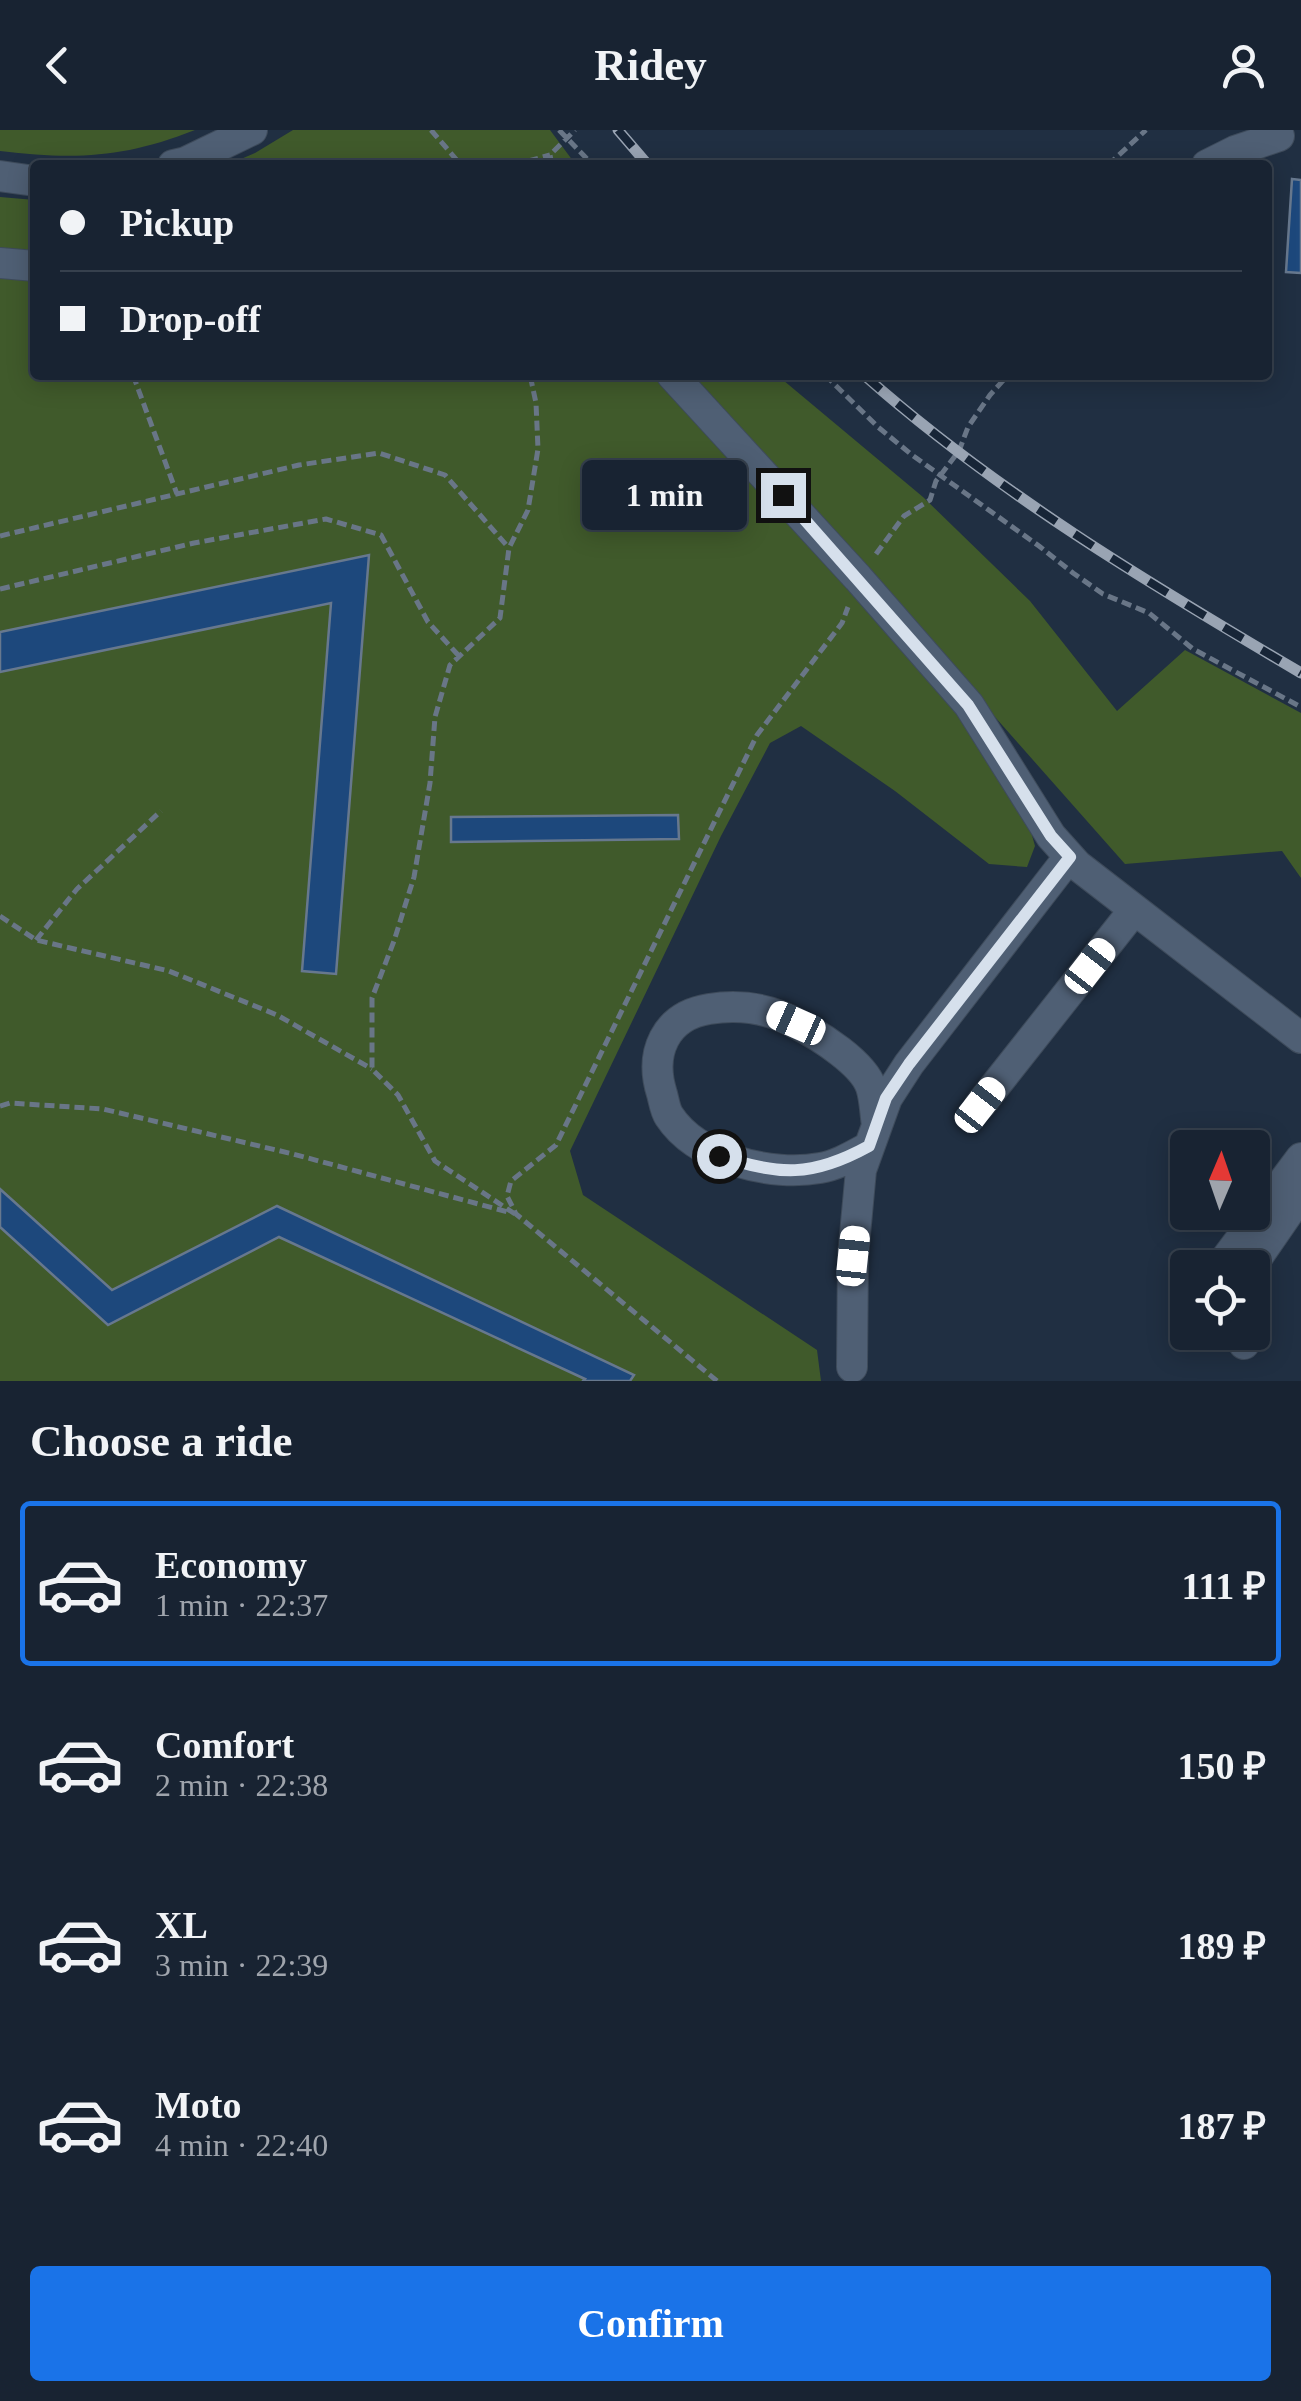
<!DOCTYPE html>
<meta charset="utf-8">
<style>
:root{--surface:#182332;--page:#252f3e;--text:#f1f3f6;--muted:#9fa4ac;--line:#36404d;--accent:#1a73e8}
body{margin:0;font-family:"Times New Roman",serif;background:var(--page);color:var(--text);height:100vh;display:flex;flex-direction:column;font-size:38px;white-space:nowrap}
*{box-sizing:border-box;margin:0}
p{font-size:32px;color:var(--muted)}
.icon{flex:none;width:55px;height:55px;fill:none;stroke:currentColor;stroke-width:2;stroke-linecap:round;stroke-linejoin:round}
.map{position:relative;height:1251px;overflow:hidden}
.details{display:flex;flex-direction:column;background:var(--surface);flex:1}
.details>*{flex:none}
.guide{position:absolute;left:30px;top:30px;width:1242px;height:220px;border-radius:10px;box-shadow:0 5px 25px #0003,0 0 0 2px var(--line);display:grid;align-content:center;height:220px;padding:0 30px;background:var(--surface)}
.needle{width:65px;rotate:2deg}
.fabs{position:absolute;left:1170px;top:1000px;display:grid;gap:20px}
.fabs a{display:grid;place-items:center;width:100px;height:100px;border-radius:10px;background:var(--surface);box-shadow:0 5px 25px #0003,0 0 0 2px var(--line);font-size:50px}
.end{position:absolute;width:45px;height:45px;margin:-22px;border:12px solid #d6e0ec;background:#111;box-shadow:0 0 0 5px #111}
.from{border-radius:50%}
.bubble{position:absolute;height:70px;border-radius:10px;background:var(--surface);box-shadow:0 5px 25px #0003,0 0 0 2px var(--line);font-size:32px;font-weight:700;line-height:70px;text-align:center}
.car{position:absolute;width:30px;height:60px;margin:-30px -15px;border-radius:12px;box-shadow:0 0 8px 2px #0007;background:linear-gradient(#fff 24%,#345 0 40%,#fff 0 76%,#345 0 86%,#fff 0)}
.guide b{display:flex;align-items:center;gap:35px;height:95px;font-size:38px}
.guide b+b{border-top:2px solid var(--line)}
.guide i{width:25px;height:25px;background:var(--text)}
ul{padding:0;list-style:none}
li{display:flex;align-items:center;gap:30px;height:165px;margin:0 20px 15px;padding:0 10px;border:5px solid transparent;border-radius:10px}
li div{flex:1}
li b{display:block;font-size:38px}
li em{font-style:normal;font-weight:700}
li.selected{border-color:var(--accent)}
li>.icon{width:90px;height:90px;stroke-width:1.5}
h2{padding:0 30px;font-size:45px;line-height:120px}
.action{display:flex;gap:20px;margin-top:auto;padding:20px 30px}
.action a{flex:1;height:115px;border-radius:10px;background:var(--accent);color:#fff;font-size:40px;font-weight:700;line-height:115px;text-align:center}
header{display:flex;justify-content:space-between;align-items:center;height:130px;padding:0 30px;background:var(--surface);font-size:45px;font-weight:700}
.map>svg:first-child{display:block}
</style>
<header><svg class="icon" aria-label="back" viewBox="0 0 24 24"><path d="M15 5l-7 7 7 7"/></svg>Ridey<svg class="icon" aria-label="person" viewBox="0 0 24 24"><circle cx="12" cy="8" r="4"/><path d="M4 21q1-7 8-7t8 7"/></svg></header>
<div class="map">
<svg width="1301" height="1251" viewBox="0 0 1301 1251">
<rect width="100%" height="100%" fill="#202f42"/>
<path fill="#405a2b" d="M0,0H195C124,28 75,30 0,21Z
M293,0H550L576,35H227L255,23Z
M0,67L35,70V126L0,122Z
M0,143L35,146V245H660L733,320L956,582L1028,691L1035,716L1027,737L989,734L895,661L801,596L770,613L721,706L570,1021L583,1065L817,1220L821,1251H630L633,1244L277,1076L112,1160L0,1059Z
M682,245H777L923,367L1030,471L1117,581L1185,520L1301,583V748L1282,721L1125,734L864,439Z
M0,1098L108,1195L279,1107L585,1249L583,1251H0Z"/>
<path fill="#1d487c" stroke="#67788e" stroke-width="2.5" d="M1292,49L1301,50V143L1286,142Z
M369,425L336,844L302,841L331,473L0,542V502Z
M678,685L679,709L451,712V687Z
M0,1059L112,1160L277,1076L634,1245L630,1251H583L585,1249L279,1107L108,1195L0,1097Z"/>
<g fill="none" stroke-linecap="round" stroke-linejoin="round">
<defs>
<path id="minor" d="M173,35L186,32L252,0
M1207,35L1235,21L1279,6
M0,46L35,51
M0,133L35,136
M672,245L858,448L969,575L1051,706L1077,735L1301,908
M980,975L1134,780
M869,1017C854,1025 838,1035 820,1038C772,1047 697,1029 669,986C665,980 664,971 662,964C649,923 665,886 709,879C741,874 769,878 797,894C820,906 863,933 871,957C875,969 875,983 877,995
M1219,1138L1301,1028
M1250,1138L1301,1064
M1238,1202L1244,1214
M852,1237L853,1126L861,1040L887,968L909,934L1069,727"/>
</defs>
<use href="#minor" stroke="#3e4b5b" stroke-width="32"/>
<path stroke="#697687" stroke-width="5" stroke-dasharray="10 5" stroke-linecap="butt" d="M431,0L461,35
M559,0L593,35
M514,35L550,25
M552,35L550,25L575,0
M1108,35L1146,0
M1268,146H1270
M133,245L177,364
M825,245L878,297L912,325L1039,416L1073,443L1103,464L1149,483L1193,519L1301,577
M0,406L299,335L379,323L445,345L509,418
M876,424L904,386L930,370L936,351L959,321L968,297L990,265L1008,245
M0,459L194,413L326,389L381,405L428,492L459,526
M0,786L36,810L169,841L277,885L372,939
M36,810L77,759L161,681
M0,976L10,973L103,979L293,1024L508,1082
M515,1084L435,1031L398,965L372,939V868L394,811L414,747L430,653L435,587L450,535L500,488L509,418L528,380L538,319L536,273L530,245
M717,1251L516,1084L507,1066L511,1051L556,1015L757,605L842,493L848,477"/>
<use href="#minor" stroke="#4f5f74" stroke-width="30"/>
<defs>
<path id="rail" d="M618,0L648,35
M864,245C996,362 1150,454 1301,543"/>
</defs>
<use href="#rail" stroke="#99a4b3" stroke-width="11"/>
<use href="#rail" stroke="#172537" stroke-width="8" stroke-dasharray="22" stroke-linecap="butt"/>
</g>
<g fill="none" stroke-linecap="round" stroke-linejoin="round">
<path stroke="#d6e0ec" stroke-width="12" d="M719,1026C780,1045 811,1048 869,1016L886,968L909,934L1070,727L1051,706L968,575L783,365"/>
</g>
</svg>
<div class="fabs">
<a><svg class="needle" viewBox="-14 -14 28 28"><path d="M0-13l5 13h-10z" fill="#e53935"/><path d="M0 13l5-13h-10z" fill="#9fa4ac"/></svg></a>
<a><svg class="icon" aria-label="locate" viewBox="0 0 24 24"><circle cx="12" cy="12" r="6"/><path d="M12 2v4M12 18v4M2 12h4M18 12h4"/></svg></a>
</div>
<i class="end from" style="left:719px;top:1026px"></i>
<i class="end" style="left:783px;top:365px"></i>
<div class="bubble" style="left:582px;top:330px;width:165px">1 min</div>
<i class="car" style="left:1090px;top:836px;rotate:38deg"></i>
<i class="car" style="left:796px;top:893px;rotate:294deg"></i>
<i class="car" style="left:980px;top:975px;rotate:38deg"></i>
<i class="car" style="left:853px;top:1126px;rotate:6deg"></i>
<div class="guide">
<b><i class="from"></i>Pickup</b>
<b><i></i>Drop-off</b>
</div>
</div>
<section class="details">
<h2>Choose a ride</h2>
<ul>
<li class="selected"><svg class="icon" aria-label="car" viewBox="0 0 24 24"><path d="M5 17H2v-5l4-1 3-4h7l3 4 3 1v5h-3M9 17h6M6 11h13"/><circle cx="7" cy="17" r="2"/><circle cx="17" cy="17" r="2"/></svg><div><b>Economy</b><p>1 min · 22:37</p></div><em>111 ₽</em></li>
<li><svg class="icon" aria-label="car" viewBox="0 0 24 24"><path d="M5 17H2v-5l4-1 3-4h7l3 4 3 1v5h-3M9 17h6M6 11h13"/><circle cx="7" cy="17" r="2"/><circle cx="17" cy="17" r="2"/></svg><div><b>Comfort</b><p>2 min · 22:38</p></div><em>150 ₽</em></li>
<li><svg class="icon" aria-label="car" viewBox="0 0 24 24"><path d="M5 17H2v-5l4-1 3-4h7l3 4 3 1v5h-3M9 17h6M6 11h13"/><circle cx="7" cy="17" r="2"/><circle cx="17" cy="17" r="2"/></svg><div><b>XL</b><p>3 min · 22:39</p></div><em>189 ₽</em></li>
<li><svg class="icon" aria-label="car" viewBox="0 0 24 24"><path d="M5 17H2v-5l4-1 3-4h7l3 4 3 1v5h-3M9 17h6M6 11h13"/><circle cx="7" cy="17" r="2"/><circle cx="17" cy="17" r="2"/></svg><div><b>Moto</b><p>4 min · 22:40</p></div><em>187 ₽</em></li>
</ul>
<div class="action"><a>Confirm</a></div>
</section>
